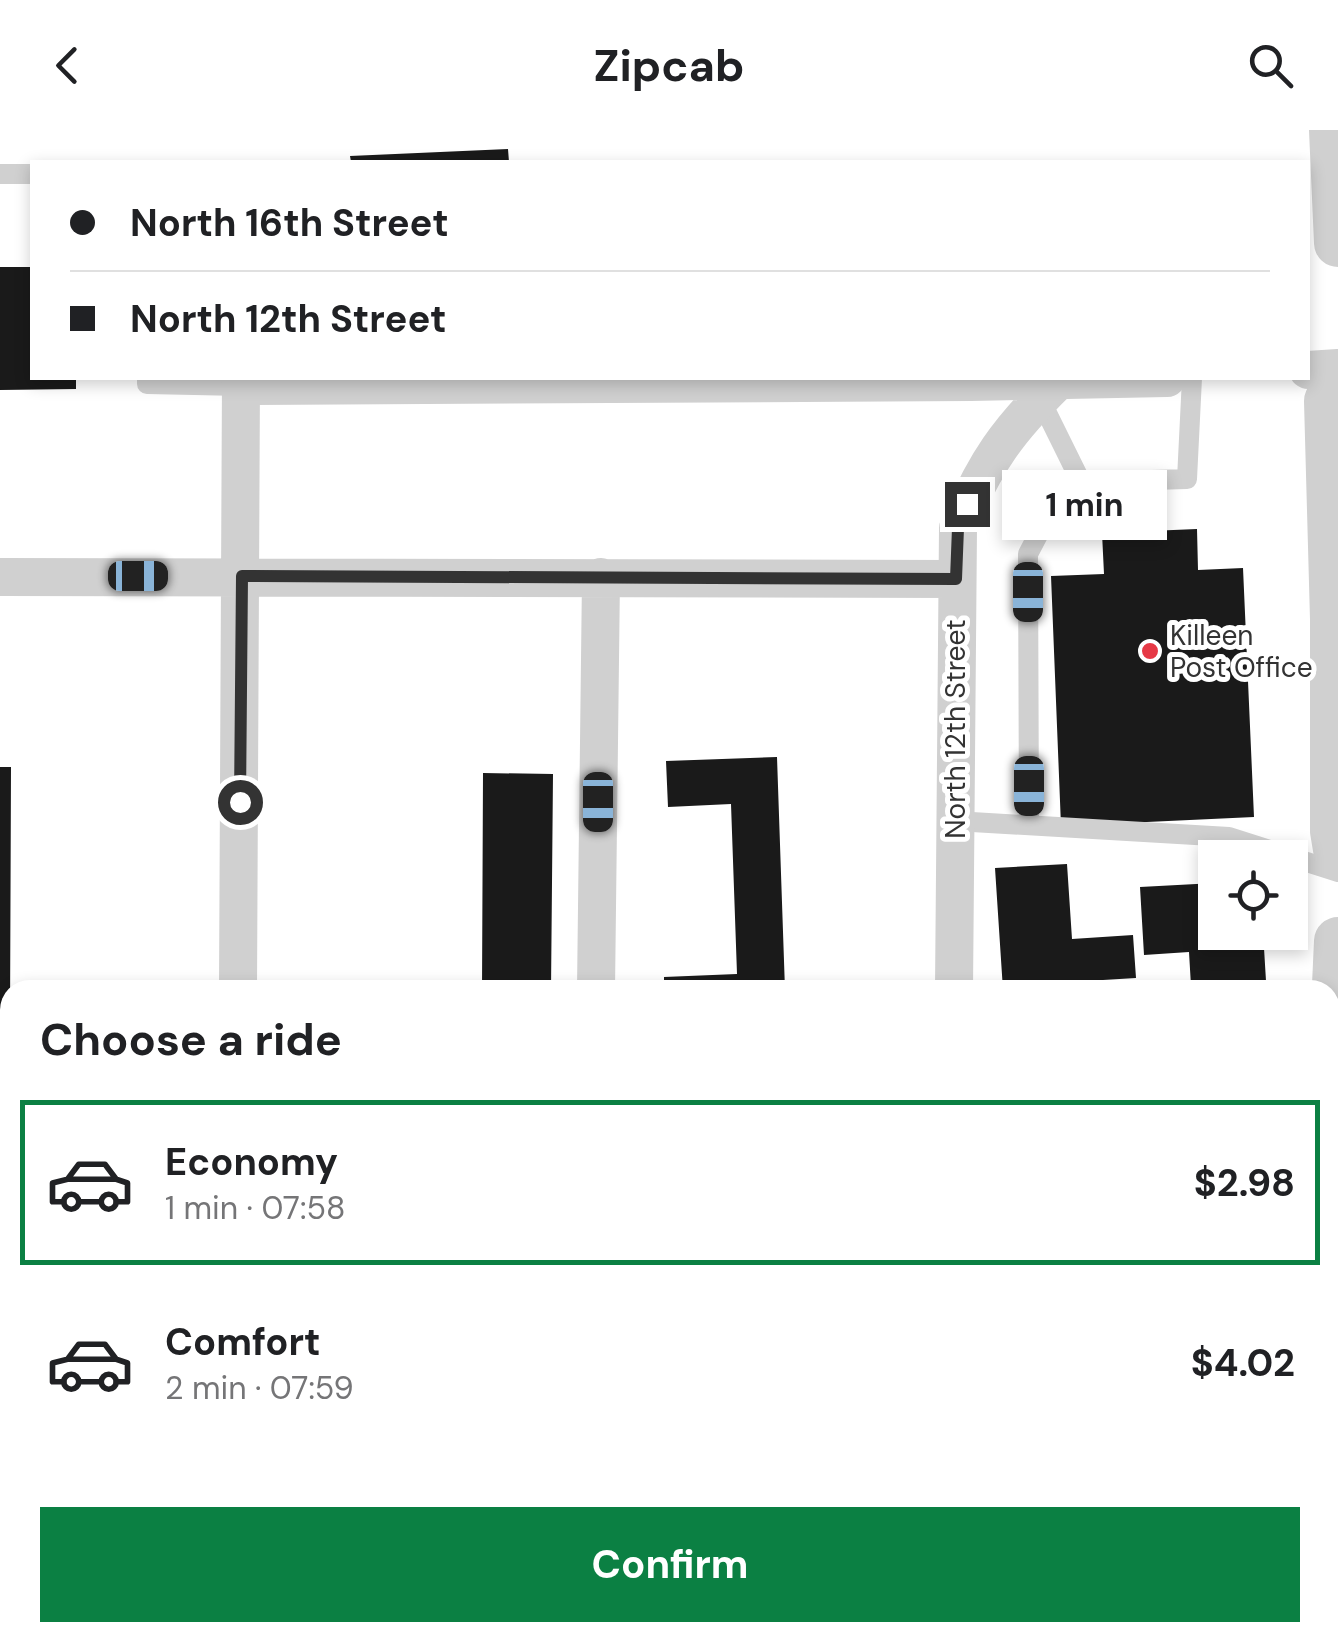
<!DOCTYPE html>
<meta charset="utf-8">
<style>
:root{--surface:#fff;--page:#f6f6f6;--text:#202124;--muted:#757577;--line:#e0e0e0;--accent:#0b8043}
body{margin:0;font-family:"DM Sans",sans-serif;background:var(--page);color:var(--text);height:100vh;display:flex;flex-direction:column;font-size:38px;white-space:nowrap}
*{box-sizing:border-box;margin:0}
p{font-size:32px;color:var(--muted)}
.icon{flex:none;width:55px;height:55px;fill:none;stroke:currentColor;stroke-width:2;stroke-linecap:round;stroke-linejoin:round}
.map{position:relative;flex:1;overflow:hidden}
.sheet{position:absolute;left:0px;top:850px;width:1340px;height:662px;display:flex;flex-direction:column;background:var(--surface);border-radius:30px 30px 0 0;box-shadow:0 5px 15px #0003}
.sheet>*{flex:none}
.guide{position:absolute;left:30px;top:30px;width:1280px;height:220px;border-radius:0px;box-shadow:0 5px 15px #0003;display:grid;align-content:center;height:220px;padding:0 40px;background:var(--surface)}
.fabs{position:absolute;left:1198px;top:710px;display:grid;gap:20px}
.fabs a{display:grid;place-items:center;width:110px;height:110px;border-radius:0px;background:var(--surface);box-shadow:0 5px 15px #0003;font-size:50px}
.end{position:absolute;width:45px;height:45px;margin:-22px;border:12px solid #333;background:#fff;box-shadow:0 0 0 5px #fff}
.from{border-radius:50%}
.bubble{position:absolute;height:70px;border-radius:0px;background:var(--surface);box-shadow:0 5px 15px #0003;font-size:32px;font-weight:700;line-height:70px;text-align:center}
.car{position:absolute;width:30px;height:60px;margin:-30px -15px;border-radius:12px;box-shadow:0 0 8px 2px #0007;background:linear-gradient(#222 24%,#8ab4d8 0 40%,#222 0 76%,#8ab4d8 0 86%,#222 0)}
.guide b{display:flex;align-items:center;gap:35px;height:95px;font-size:38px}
.guide b+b{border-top:2px solid var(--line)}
.guide i{width:25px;height:25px;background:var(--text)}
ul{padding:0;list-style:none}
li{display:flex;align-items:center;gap:30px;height:165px;margin:0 20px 15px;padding:0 20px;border:5px solid transparent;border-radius:0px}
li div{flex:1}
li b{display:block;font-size:38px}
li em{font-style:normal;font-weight:700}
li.selected{border-color:var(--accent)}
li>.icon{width:90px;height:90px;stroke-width:1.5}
h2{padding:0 40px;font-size:45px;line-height:120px}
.action{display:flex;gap:20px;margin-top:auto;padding:20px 40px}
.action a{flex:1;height:115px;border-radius:0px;background:var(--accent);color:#fff;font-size:40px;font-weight:700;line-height:115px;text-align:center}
header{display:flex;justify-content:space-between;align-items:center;height:130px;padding:0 40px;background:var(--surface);font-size:45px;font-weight:700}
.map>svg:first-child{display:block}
</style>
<header><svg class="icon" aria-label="back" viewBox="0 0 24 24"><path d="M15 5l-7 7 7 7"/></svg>Zipcab<svg class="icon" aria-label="search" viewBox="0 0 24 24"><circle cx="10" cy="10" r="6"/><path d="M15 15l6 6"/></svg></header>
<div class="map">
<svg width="1338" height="1512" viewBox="0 0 1338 1512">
<rect width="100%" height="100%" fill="#fff"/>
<path fill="#1a1a1a" d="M508,19L509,32H351L350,26Z
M0,137H32V248H76V259L0,260Z
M1197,399L1198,440L1243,438L1254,687L1061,696L1051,446L1104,444L1102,403Z
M777,627L785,860H664V847L737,844L731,674L668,677L666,631Z
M0,637H11L10,892L0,891Z
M483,643L553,644L551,860H482Z
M1067,734L1072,809L1133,805L1136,848L1070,852V860H1003L995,738Z
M1215,753V802H1233L1234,820L1264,818L1266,851L1191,856L1189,822L1144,825L1140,757Z"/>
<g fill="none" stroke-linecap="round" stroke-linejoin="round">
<path stroke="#d0d0d0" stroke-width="20" d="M0,44H32
M147,248V254L241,256
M1040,269L1081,352
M955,691L1229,707L1338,742
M1029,695L1028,424L1051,380L1081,352L1187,349L1192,248
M1251,1502L1252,1512"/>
<path stroke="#d0d0d0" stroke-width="38" d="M1308,240L1338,238
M241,256L971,252L1167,248
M0,447L956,449
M238,860L241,248
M596,860L601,447
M954,860L958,398C984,333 1008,300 1058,251
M0,960H10
M0,1274H10
M595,1502V1512
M953,1502L954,1512
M241,1512V1502"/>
<path stroke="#d0d0d0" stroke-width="48" d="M1333,0L1338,113
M1338,249L1328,271L1334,489V701L1338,725
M1330,1275L1331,965L1338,811
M1330,1440H1338
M1329,1502V1512"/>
</g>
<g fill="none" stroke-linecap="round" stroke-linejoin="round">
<path stroke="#333" stroke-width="12" d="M240,672L242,446L956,449L958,398L967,374"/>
</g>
<circle fill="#e63946" stroke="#fff" stroke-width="4" cx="1150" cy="521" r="10"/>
<g text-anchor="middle" stroke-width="10" stroke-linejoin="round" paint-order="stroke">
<g font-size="28" fill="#333" stroke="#fff" text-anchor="start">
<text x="1170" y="515">Killeen<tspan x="1170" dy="32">Post Office</tspan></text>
</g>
<g font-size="28" fill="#333" stroke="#fff">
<text transform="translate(955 599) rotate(-90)" y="10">North 12th Street</text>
</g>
</g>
</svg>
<div class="fabs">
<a><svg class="icon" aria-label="locate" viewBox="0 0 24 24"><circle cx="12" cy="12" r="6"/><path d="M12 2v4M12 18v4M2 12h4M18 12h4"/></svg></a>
</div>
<i class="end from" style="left:240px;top:672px"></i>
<i class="end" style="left:967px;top:374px"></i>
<div class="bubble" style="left:1002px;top:340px;width:165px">1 min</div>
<i class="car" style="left:138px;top:446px;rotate:90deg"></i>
<i class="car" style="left:1028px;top:462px;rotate:180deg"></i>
<i class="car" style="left:1029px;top:656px;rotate:180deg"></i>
<i class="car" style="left:598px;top:672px;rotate:180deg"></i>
<div class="guide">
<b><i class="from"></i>North 16th Street</b>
<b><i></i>North 12th Street</b>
</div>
<section class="sheet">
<h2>Choose a ride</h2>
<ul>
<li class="selected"><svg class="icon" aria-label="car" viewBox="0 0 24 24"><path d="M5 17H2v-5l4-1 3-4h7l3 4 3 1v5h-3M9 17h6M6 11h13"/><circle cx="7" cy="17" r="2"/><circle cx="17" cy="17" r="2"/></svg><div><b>Economy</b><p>1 min · 07:58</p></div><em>$2.98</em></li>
<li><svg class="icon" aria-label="car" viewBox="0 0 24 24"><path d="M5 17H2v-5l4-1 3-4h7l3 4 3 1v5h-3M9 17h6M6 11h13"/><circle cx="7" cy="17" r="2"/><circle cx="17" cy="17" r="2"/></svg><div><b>Comfort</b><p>2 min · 07:59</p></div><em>$4.02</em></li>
</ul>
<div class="action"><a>Confirm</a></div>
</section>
</div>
